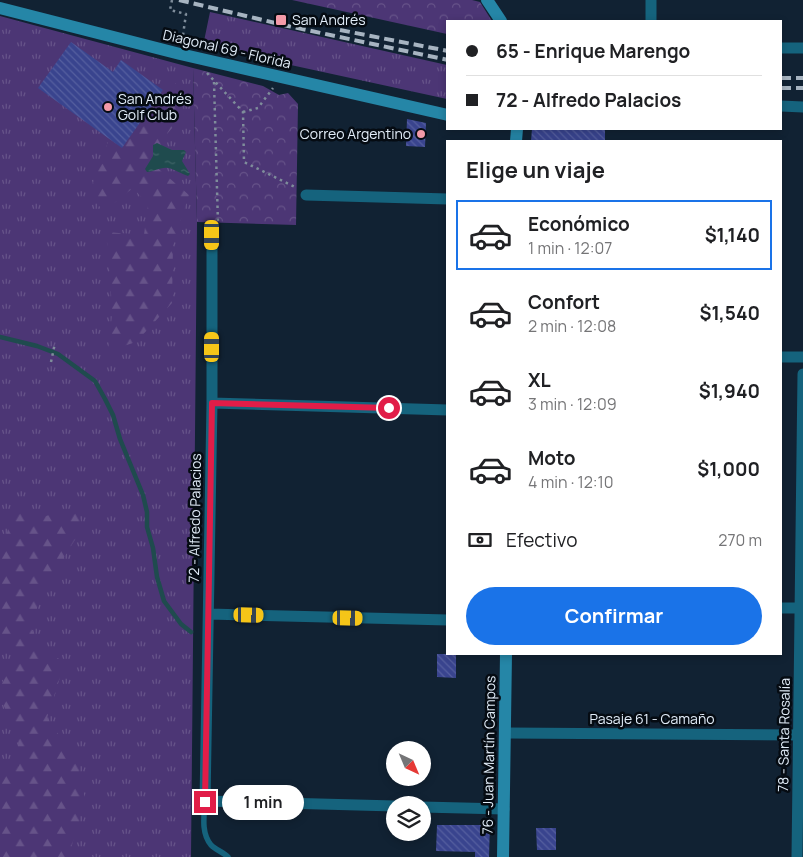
<!DOCTYPE html>
<html lang="es">
<meta charset="utf-8">
<style>
:root{--surface:#fff;--page:#f2f2f2;--text:#202124;--muted:#757577;--line:#e0e0e0;--accent:#1a73e8}
body{margin:0;font-family:Manrope,sans-serif;background:var(--page);color:var(--text);height:100vh;display:flex;flex-direction:column;font-size:19px;white-space:nowrap}
*{box-sizing:border-box;margin:0}
p{font-size:16px;color:var(--muted)}
.icon{flex:none;width:28px;height:28px;fill:none;stroke:currentColor;stroke-width:2;stroke-linecap:round;stroke-linejoin:round}
.map{position:relative;flex:1;overflow:hidden}
.side{position:absolute;left:446px;top:140px;width:336px;height:515px;display:flex;flex-direction:column;background:var(--surface);border-radius:0px;box-shadow:0 2px 8px #0003}
.side>*{flex:none}
.top-card{position:absolute;left:446px;top:20px;width:336px;height:110px;border-radius:0px;box-shadow:0 2px 8px #0003;display:grid;align-content:center;height:110px;padding:0 20px;background:var(--surface)}
.needle{width:32px;rotate:136deg}
.controls{position:absolute;left:386px;top:741px;display:grid;gap:10px}
.controls a{display:grid;place-items:center;width:45px;height:45px;border-radius:50%;background:var(--surface);box-shadow:0 2px 8px #0003;font-size:25px}
.end{position:absolute;width:22px;height:22px;margin:-11px;border:6px solid #e11d48;background:#fff;box-shadow:0 0 0 2px #fff}
.from{border-radius:50%}
.bubble{position:absolute;height:35px;border-radius:18px;background:var(--surface);box-shadow:0 2px 8px #0003;font-size:16px;font-weight:700;line-height:35px;text-align:center}
.car{position:absolute;width:15px;height:30px;margin:-15px -8px;border-radius:6px;box-shadow:0 0 4px 1px #0007;background:linear-gradient(#f5c518 24%,#345 0 40%,#f5c518 0 76%,#345 0 86%,#f5c518 0)}
.top-card b{display:flex;align-items:center;gap:18px;height:48px;font-size:19px}
.top-card b+b{border-top:1px solid var(--line)}
.top-card i{width:12px;height:12px;background:var(--text)}
ul{padding:0;list-style:none}
li{display:flex;align-items:center;gap:15px;height:70px;margin:0 10px 8px;padding:0 10px;border:2px solid transparent;border-radius:0px}
li div{flex:1}
li b{display:block;font-size:19px}
li em{font-style:normal;font-weight:700}
li.current{border-color:var(--accent)}
li>.icon{width:45px;height:45px;stroke-width:1.5}
h2{padding:0 20px;font-size:22px;line-height:60px}
.pay{display:flex;align-items:center;gap:12px;height:55px;padding:0 20px;font-size:19px}
.pay p{margin-inline-start:auto}
.button{display:flex;gap:10px;margin-top:auto;padding:10px 20px}
.button a{flex:1;height:58px;border-radius:30px;background:var(--accent);color:#fff;font-size:20px;font-weight:700;line-height:58px;text-align:center}
.map>svg:first-child{display:block}
</style>
<div class="map">
<svg width="803" height="857" viewBox="0 0 803 857">
<defs>
<pattern id="grass-tufts" width="24" height="20" patternUnits="userSpaceOnUse" patternTransform="scale(1.25)"><rect width="24" height="20" fill="#4c3675"/><path d="M3 7l-1-3M5 7V3M7 7l1-3M15 17l-1-3M17 17v-4M19 17l1-3" fill="none" stroke="#665389"/></pattern>
<pattern id="forest-firs" width="22" height="20" patternUnits="userSpaceOnUse" patternTransform="scale(1.25)"><rect width="22" height="20" fill="#4c3675"/><path d="M5 1l3.5 6h-7zM16 11l3.5 6h-7z" fill="#665389"/></pattern>
<pattern id="park-crowns" width="20" height="18" patternUnits="userSpaceOnUse" patternTransform="scale(1.25)"><rect width="20" height="18" fill="#4c3675"/><path d="M2 6a3 3 0 1 1 6 0M12 15a3 3 0 1 1 6 0" fill="none" stroke="#665389"/></pattern>
<pattern id="water-ripples" width="26" height="14" patternUnits="userSpaceOnUse" patternTransform="scale(1.25)"><rect width="26" height="14" fill="#1f4b4e"/><path d="M2 4q2-2 4 0t4 0M15 11q2-2 4 0t4 0" fill="none" stroke="#3f6568"/></pattern>
<pattern id="building-back-hatch" width="6" height="6" patternUnits="userSpaceOnUse" patternTransform="scale(1.25)"><rect width="6" height="6" fill="#39448e"/><path d="M-1 5l2 2M0 0l6 6M5-1l2 2" fill="none" stroke="#555f9f"/></pattern>
</defs>
<rect width="100%" height="100%" fill="#123"/>
<path fill="url(#grass-tufts)" d="M210,12L447,65V99L203,46Z
M0,16L193,68L197,222L191,857H0Z"/>
<path fill="url(#forest-firs)" d="M180,78L184,114L167,134L154,165L189,195L173,243L172,303L136,342L108,351L112,315L110,271L106,232L144,235L148,204L133,188L103,212L90,191L109,139L122,148L139,125Z
M76,507L83,527L41,594L31,629L44,651L65,662L47,718L61,738L79,755V772L85,799L70,852L75,857H0V769L19,766L18,738L0,697V688L13,658L0,639V560L13,510L46,516Z"/>
<path fill="url(#park-crowns)" d="M292,0H472L480,2L492,21H448L447,34Z
M193,68L263,86L279,95L288,93L298,104L296,225L197,222Z"/>
<path fill="url(#water-ripples)" d="M157,143L172,150H184L186,152L182,161L190,174L188,176C181,174 175,169 168,168C160,167 154,172 147,172L145,169L153,156V145Z"/>
<g fill="none" stroke-linecap="round" stroke-linejoin="round">
<path stroke="#1f4b4e" stroke-width="4.5" d="M0,337L37,346L58,354L95,381L105,399L113,415L120,439L143,495L147,512V527L153,548L157,577L164,601L181,624L191,632"/>
</g>
<path fill="url(#building-back-hatch)" d="M71,42L113,72L121,60L163,90L122,148L38,88Z
M407,119L426,123L425,147L406,146Z
M532,129H605V141H531Z
M437,654H456V678L437,677Z
M437,825H490L489,857H475V852L436,851Z
M536,828H556V850H537Z"/>
<g fill="none" stroke-linecap="round" stroke-linejoin="round">
<path stroke="#7f8d9b" stroke-width="2.5" stroke-dasharray="2.5 4" stroke-linecap="butt" d="M172,0L170,10L186,14L182,42
M207,73L243,112L244,162L297,188
M214,82L218,224
M243,112L258,108L273,88
M51,362L55,343"/>
<path stroke="#15637d" stroke-width="5.5" d="M205,801C204,816 201,833 211,845C216,850 223,852 228,857"/>
<path stroke="#15637d" stroke-width="11" d="M651,0V21
M781,48H803
M781,106L803,107
M306,195L448,199
M212,235V403L205,801L395,806
M781,357H803
M212,403L448,410
M781,608H803
M209,614L448,620
M505,733L799,735
M422,807L504,809
M797,857L803,374"/>
<path stroke="#2586a7" stroke-width="12" d="M487,0L501,21
M0,8L180,54L448,115
M516,141L517,129
M503,857L506,654"/>
<path stroke="#a7b4c1" stroke-width="4" stroke-dasharray="10 5" stroke-linecap="butt" d="M179,0L288,26L448,60
M340,30L448,51
M781,78H803
M781,88H803"/>
</g>
<g fill="none" stroke-linecap="round" stroke-linejoin="round">
<path stroke="#e11d48" stroke-width="6" d="M205,802L212,403L389,408"/>
</g>
<g fill="#f39aa8" stroke="#050b12" stroke-width="2">
<rect x="275" y="14" width="12" height="12" rx="2.5"/>
<circle cx="108" cy="107" r="5"/>
<circle cx="421" cy="134" r="5"/>
</g>
<g text-anchor="middle" stroke-width="5" stroke-linejoin="round" paint-order="stroke">
<g font-size="14" fill="#e2edf9" stroke="#050b12" text-anchor="start">
<text x="292" y="25">San Andrés</text>
<text x="118" y="104">San Andrés<tspan x="118" dy="16">Golf Club</tspan></text>
<text x="411" y="139" text-anchor="end">Correo Argentino</text>
</g>
<g font-size="14" fill="#e2edf9" stroke="#050b12">
<text transform="translate(227 49) rotate(13)" y="5">Diagonal 69 - Florida</text>
<text transform="translate(195 518) rotate(-89)" y="5">72 - Alfredo Palacios</text>
<text x="652" y="724">Pasaje 61 - Camaño</text>
<text transform="translate(784 735) rotate(-89)" y="5">78 - Santa Rosalía</text>
<text transform="translate(489 755) rotate(-89)" y="5">76 - Juan Martín Campos</text>
</g>
</g>
</svg>
<div class="controls">
<a><svg class="needle" viewBox="-14 -14 28 28"><path d="M0-13l5 13h-10z" fill="#e53935"/><path d="M0 13l5-13h-10z" fill="#757577"/></svg></a>
<a><svg class="icon" aria-label="layers" viewBox="0 0 24 24"><path d="M12 4l9 5-9 5-9-5zM3 14l9 5 9-5"/></svg></a>
</div>
<i class="end from" style="left:389px;top:408px"></i>
<i class="end" style="left:205px;top:802px"></i>
<div class="bubble" style="left:222px;top:785px;width:82px">1 min</div>
<i class="car" style="left:212px;top:235px;rotate:180deg"></i>
<i class="car" style="left:212px;top:347px;rotate:0deg"></i>
<i class="car" style="left:249px;top:615px;rotate:91deg"></i>
<i class="car" style="left:348px;top:618px;rotate:91deg"></i>
<div class="top-card">
<b><i class="from"></i>65 - Enrique Marengo</b>
<b><i></i>72 - Alfredo Palacios</b>
</div>
<section class="side">
<h2>Elige un viaje</h2>
<ul>
<li class="current"><svg class="icon" aria-label="car" viewBox="0 0 24 24"><path d="M5 17H2v-5l4-1 3-4h7l3 4 3 1v5h-3M9 17h6M6 11h13"/><circle cx="7" cy="17" r="2"/><circle cx="17" cy="17" r="2"/></svg><div><b>Económico</b><p>1 min · 12:07</p></div><em>$1,140</em></li>
<li><svg class="icon" aria-label="car" viewBox="0 0 24 24"><path d="M5 17H2v-5l4-1 3-4h7l3 4 3 1v5h-3M9 17h6M6 11h13"/><circle cx="7" cy="17" r="2"/><circle cx="17" cy="17" r="2"/></svg><div><b>Confort</b><p>2 min · 12:08</p></div><em>$1,540</em></li>
<li><svg class="icon" aria-label="car" viewBox="0 0 24 24"><path d="M5 17H2v-5l4-1 3-4h7l3 4 3 1v5h-3M9 17h6M6 11h13"/><circle cx="7" cy="17" r="2"/><circle cx="17" cy="17" r="2"/></svg><div><b>XL</b><p>3 min · 12:09</p></div><em>$1,940</em></li>
<li><svg class="icon" aria-label="car" viewBox="0 0 24 24"><path d="M5 17H2v-5l4-1 3-4h7l3 4 3 1v5h-3M9 17h6M6 11h13"/><circle cx="7" cy="17" r="2"/><circle cx="17" cy="17" r="2"/></svg><div><b>Moto</b><p>4 min · 12:10</p></div><em>$1,000</em></li>
</ul>
<div class="pay"><svg class="icon" aria-label="cash" viewBox="0 0 24 24"><path d="M3 7h18v10H3z"/><circle cx="12" cy="12" r="2"/></svg>Efectivo<p>270 m</p></div>
<div class="button"><a>Confirmar</a></div>
</section>
</div>
